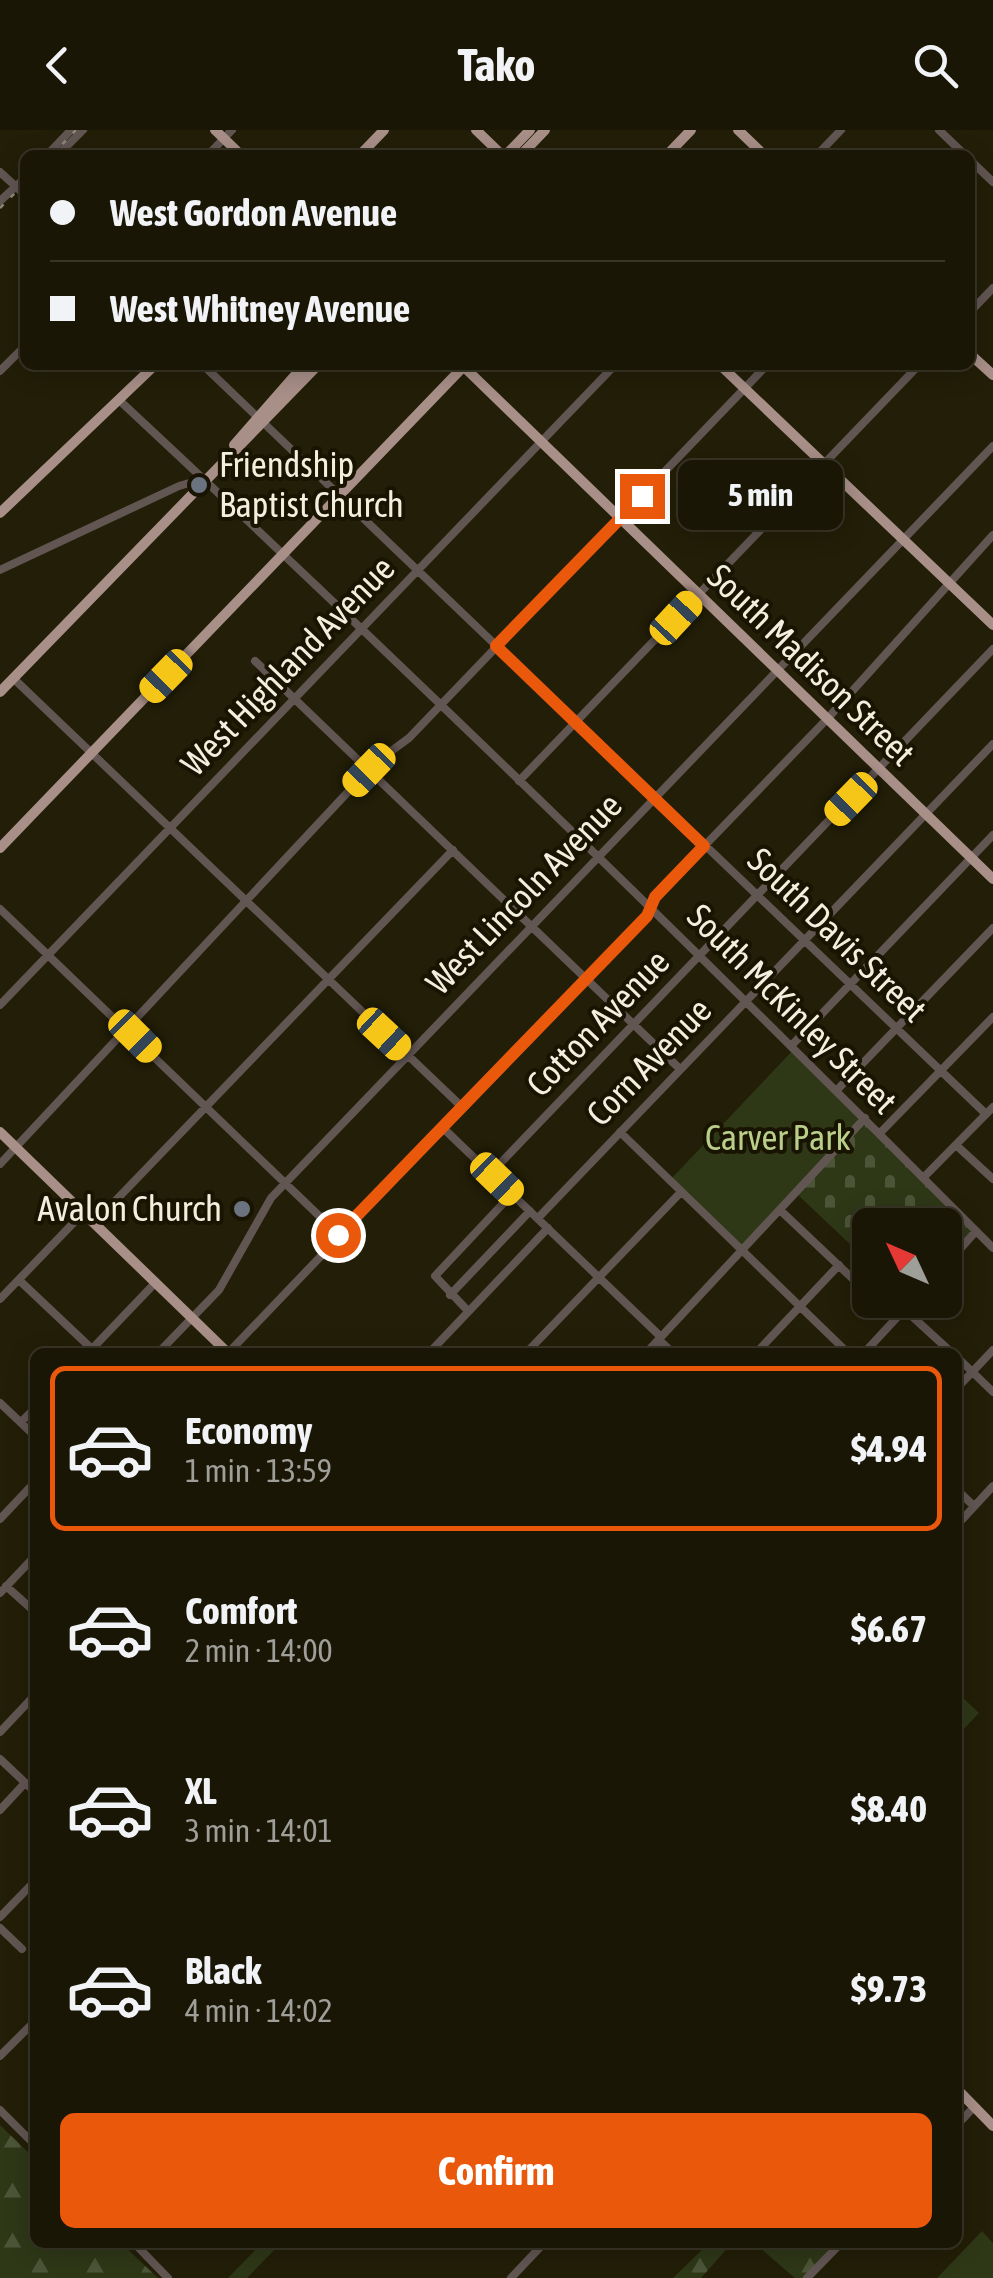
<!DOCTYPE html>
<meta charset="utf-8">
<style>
:root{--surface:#1a1605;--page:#231f0f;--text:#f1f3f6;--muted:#9f9f9a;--line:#383527;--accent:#ea580c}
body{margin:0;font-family:"Asap Condensed",sans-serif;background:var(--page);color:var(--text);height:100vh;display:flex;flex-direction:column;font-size:38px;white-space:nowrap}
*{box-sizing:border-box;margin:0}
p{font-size:32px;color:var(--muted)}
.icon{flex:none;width:55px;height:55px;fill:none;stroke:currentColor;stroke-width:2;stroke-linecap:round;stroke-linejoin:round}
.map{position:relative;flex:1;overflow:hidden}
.panel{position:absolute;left:30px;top:1218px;width:932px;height:900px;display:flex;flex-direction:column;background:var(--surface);border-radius:15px;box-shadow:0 5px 25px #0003,0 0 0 2px var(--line)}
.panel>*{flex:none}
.guide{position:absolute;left:20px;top:20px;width:955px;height:220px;border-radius:15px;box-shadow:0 5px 25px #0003,0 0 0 2px var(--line);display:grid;align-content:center;height:220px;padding:0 30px;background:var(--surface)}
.needle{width:65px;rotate:314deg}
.controls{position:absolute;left:852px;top:1078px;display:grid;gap:20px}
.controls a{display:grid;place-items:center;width:110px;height:110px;border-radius:15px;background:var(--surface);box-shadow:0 5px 25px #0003,0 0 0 2px var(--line);font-size:50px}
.end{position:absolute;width:45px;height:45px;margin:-22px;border:12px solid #ea580c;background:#fff;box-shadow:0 0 0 5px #fff}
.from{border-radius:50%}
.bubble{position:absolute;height:70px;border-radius:15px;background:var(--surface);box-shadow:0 5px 25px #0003,0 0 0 2px var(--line);font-size:32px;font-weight:700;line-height:70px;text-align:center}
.car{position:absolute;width:30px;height:60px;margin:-30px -15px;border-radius:12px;box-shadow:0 0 8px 2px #0007;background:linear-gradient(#f5c518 24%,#345 0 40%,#f5c518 0 76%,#345 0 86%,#f5c518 0)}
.guide b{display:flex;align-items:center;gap:35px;height:95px;font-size:38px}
.guide b+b{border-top:2px solid var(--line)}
.guide i{width:25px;height:25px;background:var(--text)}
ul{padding:18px 0 0;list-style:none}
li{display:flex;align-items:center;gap:30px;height:165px;margin:0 20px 15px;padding:0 10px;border:5px solid transparent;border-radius:15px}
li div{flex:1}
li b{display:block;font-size:38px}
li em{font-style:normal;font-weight:700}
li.on{border-color:var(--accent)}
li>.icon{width:90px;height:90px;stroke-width:1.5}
.action{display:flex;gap:20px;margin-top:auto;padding:20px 30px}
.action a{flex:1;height:115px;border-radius:15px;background:var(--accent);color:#fff;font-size:40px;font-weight:700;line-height:115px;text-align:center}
header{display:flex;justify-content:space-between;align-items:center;height:130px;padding:0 30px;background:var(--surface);font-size:45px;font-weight:700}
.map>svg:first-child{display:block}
</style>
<header><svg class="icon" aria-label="back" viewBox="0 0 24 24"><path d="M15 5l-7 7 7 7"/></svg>Tako<svg class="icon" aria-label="search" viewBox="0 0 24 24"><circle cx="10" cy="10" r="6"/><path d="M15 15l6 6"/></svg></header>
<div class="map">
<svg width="993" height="2148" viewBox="0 0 993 2148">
<defs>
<pattern id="forest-firs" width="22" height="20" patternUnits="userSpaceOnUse" patternTransform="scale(2.5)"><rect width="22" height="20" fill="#2e3817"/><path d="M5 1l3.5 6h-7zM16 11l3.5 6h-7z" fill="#4d5538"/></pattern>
<pattern id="cemetery-stones" width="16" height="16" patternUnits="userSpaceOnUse" patternTransform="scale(2.5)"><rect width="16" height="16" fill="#2e3817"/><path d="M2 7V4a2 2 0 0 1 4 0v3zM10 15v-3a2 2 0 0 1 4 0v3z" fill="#4d5538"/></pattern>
</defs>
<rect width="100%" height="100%" fill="#221e07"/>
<path fill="#2e3817" d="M794,919L863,988L742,1118L671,1049Z
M958,1563L979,1583L958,1605Z
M982,2101L993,2113V2148H937Z
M263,2112L281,2113L247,2148H228Z"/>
<path fill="url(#forest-firs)" d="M0,1995L35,2029V2112L121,2113L158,2148H0Z
M710,2112L732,2113L701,2148H673Z
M754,2113L755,2112L842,2113L807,2148H795Z"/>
<path fill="url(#cemetery-stones)" d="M865,990L975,1101L945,1133V1095H870V1133L797,1064Z"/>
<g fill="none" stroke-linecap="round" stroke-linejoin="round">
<path stroke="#625653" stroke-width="8" d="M939,0L965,25
M47,25L71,0
M58,25L83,0
M208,25L232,0
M817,25L841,0
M970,30L993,52
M0,42L25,65
M0,71L25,48
M970,182L993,158
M203,235L986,984
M0,241L25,216
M119,270C416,547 707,830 993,1118
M0,440L179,356L203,349
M255,531L680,939
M13,548L462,977
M519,651L919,235
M0,779L339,1105
M0,875L615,235
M792,915L993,705
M837,960L993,798
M442,997L661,1207
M620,1002L847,1222
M880,1003L993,887
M956,1015L993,1049
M0,1034L375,633L409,608L767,235
M491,1043L993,519
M924,1047L993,977
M780,1080L870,1165
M538,1088L993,614
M94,1093L453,720
M945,1136L976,1101
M19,1150L92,1219
M450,1165L530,1081
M0,1169L83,1083
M876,1170L896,1188
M904,1179L951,1222
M468,1181L435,1146L512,1064
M659,1210L672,1222
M90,1221L156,1152
M159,1222L219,1160L271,1068L993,316
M229,1222L647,786L655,767L828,588L993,405
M430,1222L548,1098
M527,1222L681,1062
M647,1222L865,988
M757,1222L839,1135
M865,1222L913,1170
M958,1228L993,1262
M958,1257L993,1220
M0,1273L35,1306
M21,1292L35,1278
M958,1361L974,1376
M0,1389L35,1352
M958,1394L993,1356
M6,1456L35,1482
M0,1463L35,1426
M0,1602L35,1565
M0,1629L35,1662
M0,1680L25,1653
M0,1787L35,1751
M0,1798L22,1819
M0,1926L35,1891
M0,1980L35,2015
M958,1994L974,1977
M133,2112L168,2148
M511,2148L545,2112
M807,2148L842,2112"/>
<path stroke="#a88f88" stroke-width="10" d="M215,0L241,25
M476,0L502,25
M738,0L764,25
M360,25L384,0
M506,25L530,0
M521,25L545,0
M667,25L691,0
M970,224L993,245
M462,235L993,749
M720,235L993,495
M234,315L304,235
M0,383L155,235
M0,562L318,235
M0,718L465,235
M0,1002L227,1222
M958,1960L993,1996"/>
<path stroke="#8b8875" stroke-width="2.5" stroke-dasharray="5 10" stroke-linecap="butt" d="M52,25L76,0
M0,78L25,53"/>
</g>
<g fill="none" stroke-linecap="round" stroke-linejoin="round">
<path stroke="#ea580c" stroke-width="12" d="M338,1105L647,786L655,767L704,716L496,516L642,366"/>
</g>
<g fill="#6b7280" stroke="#191401" stroke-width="4">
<circle cx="199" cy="355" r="10"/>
<circle cx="242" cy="1079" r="10"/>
</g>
<g text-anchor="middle" stroke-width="8" stroke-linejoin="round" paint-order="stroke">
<g font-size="35" fill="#f2efe1" stroke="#191401" text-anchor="start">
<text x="219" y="347">Friendship<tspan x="219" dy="40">Baptist Church</tspan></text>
<text x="222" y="1091" text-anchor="end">Avalon Church</text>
</g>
<g font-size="35" fill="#f2efe1" stroke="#191401">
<text transform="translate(811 535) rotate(44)" y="12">South Madison Street</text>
<text transform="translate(288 536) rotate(-46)" y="12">West Highland Avenue</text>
<text transform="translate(524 764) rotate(-46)" y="12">West Lincoln Avenue</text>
<text transform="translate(837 805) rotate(44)" y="12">South Davis Street</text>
<text transform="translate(792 879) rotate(45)" y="12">South McKinley Street</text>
<text transform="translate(598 893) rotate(-46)" y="12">Cotton Avenue</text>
<text transform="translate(649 932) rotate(-46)" y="12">Corn Avenue</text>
</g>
<g font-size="35" fill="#b9ce8a" stroke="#191401">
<text x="778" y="1020">Carver Park</text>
</g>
</g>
</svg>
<div class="controls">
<a><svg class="needle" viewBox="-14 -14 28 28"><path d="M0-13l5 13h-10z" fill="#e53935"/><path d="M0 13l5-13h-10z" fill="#9f9f9a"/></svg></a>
</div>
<i class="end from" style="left:338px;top:1105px"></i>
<i class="end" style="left:642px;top:366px"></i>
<div class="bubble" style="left:678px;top:330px;width:165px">5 min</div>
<i class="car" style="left:676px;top:488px;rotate:43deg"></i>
<i class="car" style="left:166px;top:546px;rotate:224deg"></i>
<i class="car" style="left:369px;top:640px;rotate:224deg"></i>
<i class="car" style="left:851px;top:669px;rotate:224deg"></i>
<i class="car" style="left:384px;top:904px;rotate:133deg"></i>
<i class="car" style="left:135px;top:906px;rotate:135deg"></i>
<i class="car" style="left:497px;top:1049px;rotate:134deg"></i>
<div class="guide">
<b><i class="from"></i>West Gordon Avenue</b>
<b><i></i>West Whitney Avenue</b>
</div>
<section class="panel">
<ul>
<li class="on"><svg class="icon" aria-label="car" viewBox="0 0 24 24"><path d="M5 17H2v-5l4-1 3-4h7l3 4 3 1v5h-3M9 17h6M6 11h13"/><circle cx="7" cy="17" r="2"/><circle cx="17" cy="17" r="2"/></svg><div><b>Economy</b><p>1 min · 13:59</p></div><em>$4.94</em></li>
<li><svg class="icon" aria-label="car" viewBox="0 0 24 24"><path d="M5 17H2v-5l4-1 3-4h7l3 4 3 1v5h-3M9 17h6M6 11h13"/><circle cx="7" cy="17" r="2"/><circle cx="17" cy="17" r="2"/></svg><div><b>Comfort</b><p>2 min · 14:00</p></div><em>$6.67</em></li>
<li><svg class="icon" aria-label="car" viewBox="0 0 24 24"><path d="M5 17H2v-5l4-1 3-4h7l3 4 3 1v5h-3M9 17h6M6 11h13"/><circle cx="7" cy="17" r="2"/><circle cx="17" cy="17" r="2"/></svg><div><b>XL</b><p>3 min · 14:01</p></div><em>$8.40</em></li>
<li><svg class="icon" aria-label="car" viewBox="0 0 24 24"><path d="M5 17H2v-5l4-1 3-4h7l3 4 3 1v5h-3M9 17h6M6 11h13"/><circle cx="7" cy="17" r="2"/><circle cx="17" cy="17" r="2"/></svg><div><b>Black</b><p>4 min · 14:02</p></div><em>$9.73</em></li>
</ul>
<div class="action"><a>Confirm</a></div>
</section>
</div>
